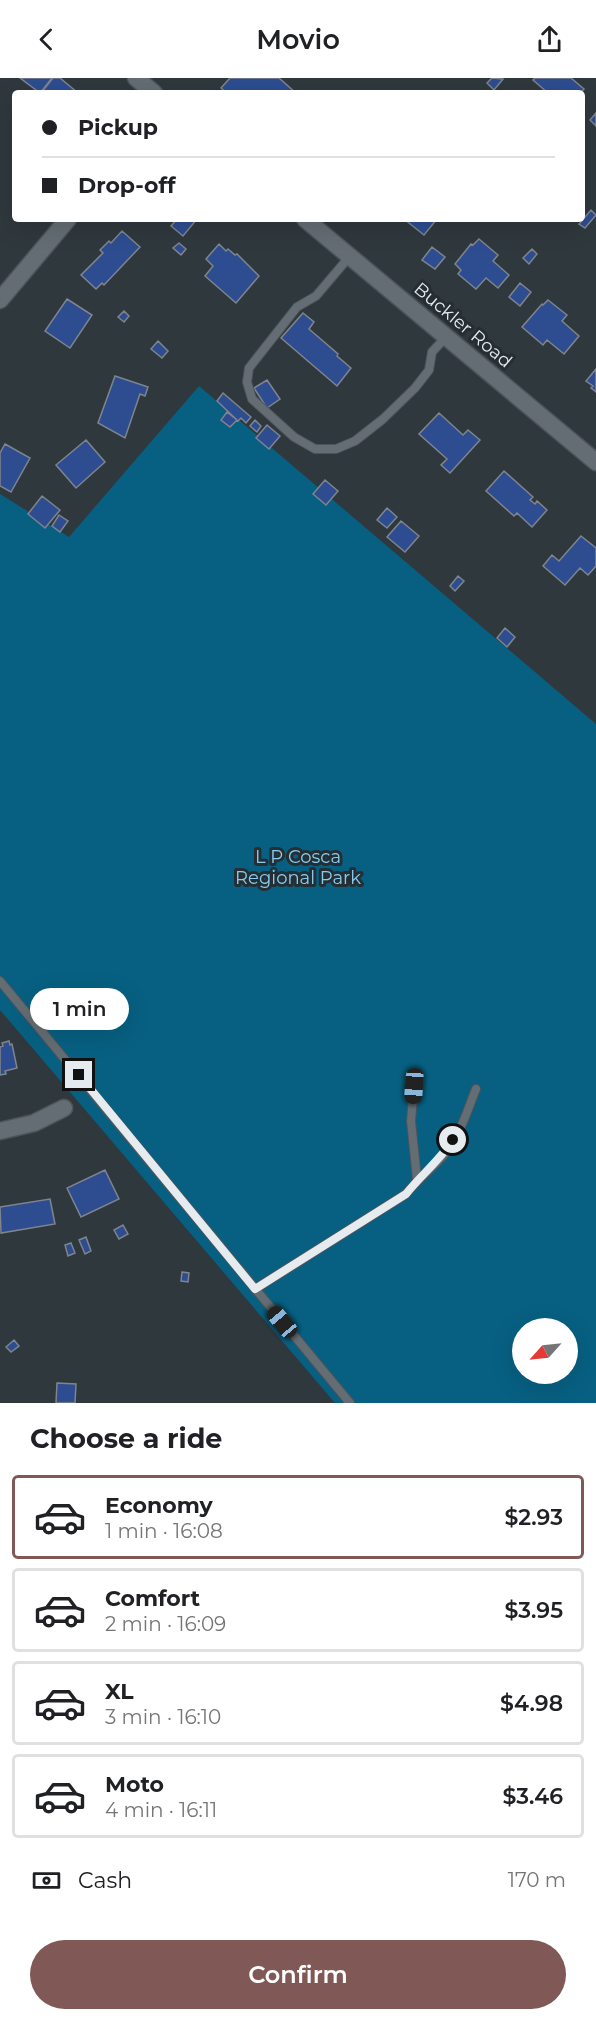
<!DOCTYPE html>
<meta charset="utf-8">
<style>
:root{--surface:#fff;--page:#f2f2f2;--text:#202124;--muted:#757577;--line:#e0e0e0;--accent:#805856}
body{margin:0;font-family:Montserrat,sans-serif;background:var(--page);color:var(--text);height:100vh;display:flex;flex-direction:column;font-size:22px;white-space:nowrap}
*{box-sizing:border-box;margin:0}
p{font-size:20px;color:var(--muted)}
.icon{flex:none;width:33px;height:33px;fill:none;stroke:currentColor;stroke-width:2;stroke-linecap:round;stroke-linejoin:round}
.map{position:relative;height:1325px;overflow:hidden}
.details{display:flex;flex-direction:column;background:var(--surface);flex:1}
.details>*{flex:none}
.banner{position:absolute;left:12px;top:12px;width:573px;height:132px;border-radius:6px;box-shadow:0 6px 24px #0002;display:grid;align-content:center;height:132px;padding:0 30px;background:var(--surface)}
.needle{width:39px;rotate:243deg}
.buttons{position:absolute;left:512px;top:1240px;display:grid;gap:12px}
.buttons a{display:grid;place-items:center;width:66px;height:66px;border-radius:50%;background:var(--surface);box-shadow:0 6px 24px #0002;font-size:30px}
.end{position:absolute;width:27px;height:27px;margin:-14px;border:8px solid #e6ebef;background:#111;box-shadow:0 0 0 3px #111}
.from{border-radius:50%}
.bubble{position:absolute;height:42px;border-radius:21px;background:var(--surface);box-shadow:0 6px 24px #0002;font-size:20px;font-weight:600;line-height:42px;text-align:center}
.car{position:absolute;width:18px;height:36px;margin:-18px -9px;border-radius:8px;box-shadow:0 0 4px 2px #0007;background:linear-gradient(#222 24%,#8ab4d8 0 40%,#222 0 76%,#8ab4d8 0 86%,#222 0)}
.banner b{display:flex;align-items:center;gap:21px;height:57px;font-size:22px}
.banner b+b{border-top:2px solid var(--line)}
.banner i{width:15px;height:15px;background:var(--text)}
ul{padding:0;list-style:none}
li{display:flex;align-items:center;gap:18px;height:84px;margin:0 12px 9px;padding:0 18px;border:3px solid var(--line);border-radius:6px}
li div{flex:1}
li b{display:block;font-size:22px}
li em{font-style:normal;font-weight:600}
li.selected{border-color:var(--accent)}
li>.icon{width:54px;height:54px;stroke-width:1.5}
h2{padding:0 30px;font-size:27px;line-height:72px}
.pay{display:flex;align-items:center;gap:15px;height:66px;padding:0 30px;font-size:22px}
.pay p{margin-inline-start:auto}
.primary-button{display:flex;gap:12px;margin-top:auto;padding:12px 30px}
.primary-button a{flex:1;height:69px;border-radius:36px;background:var(--accent);color:#fff;font-size:24px;font-weight:600;line-height:69px;text-align:center}
header{display:flex;justify-content:space-between;align-items:center;height:78px;padding:0 30px;background:var(--surface);font-size:27px;font-weight:600}
.map>svg:first-child{display:block}
</style>
<header><svg class="icon" aria-label="back" viewBox="0 0 24 24"><path d="M15 5l-7 7 7 7"/></svg>Movio<svg class="icon" aria-label="share" viewBox="0 0 24 24"><path d="M12 15V3M7 8l5-5 5 5M5 13v7h14v-7"/></svg></header>
<div class="map">
<svg width="596" height="1325" viewBox="0 0 596 1325">
<rect width="100%" height="100%" fill="#2f383d"/>
<path fill="#076082" fill-rule="evenodd" d="M199,308L596,646V1325H335L0,932V416L69,459ZM522,1251H567V1296H522Z"/>
<path fill="#2d4d90" stroke="#7f848d" stroke-width="1.5" d="M20,0H52L40,15Z
M53,0H60L78,15H41Z
M230,0H279L296,15H257L255,13L253,15H227L221,10Z
M492,0L503,1L494,12L487,5Z
M535,0H571L584,11L580,15H548L533,2Z
M596,35V48L590,42Z
M591,132L596,137L585,150L579,146Z
M177,141H197L183,158L171,148Z
M404,141H437L424,157Z
M122,153L140,169L104,207L102,205L96,211L81,197L103,175L100,172L109,163L111,165Z
M479,161L498,177L493,183L509,197L498,210L486,200L476,211L458,196L461,192L455,186L471,166L473,167Z
M179,165L186,171L181,177L173,170Z
M219,166L226,173L228,171L235,177L237,176L259,198L236,225L205,198L213,188L206,181Z
M432,169L445,179L435,191L422,182Z
M532,171L537,176L529,186L523,180Z
M520,205L531,214L520,228L509,219Z
M67,221L92,237L70,270L45,253Z
M548,222L567,237L562,243L579,258L564,276L547,262L543,267L522,249L542,226L543,227Z
M124,233L129,238L124,244L118,239Z
M303,235L314,244L309,251L338,276L337,278L351,290L337,308L281,260Z
M158,263L168,273L162,280L151,271Z
M596,291V314L591,310L593,308L586,303Z
M115,298L148,309L145,318L140,316L125,360L98,345Z
M267,302L280,321L267,330L254,310Z
M223,315L251,339L246,345L241,340L238,343L217,323Z
M227,334L237,342L230,349L221,342Z
M439,335L463,357L468,352L480,362L450,395L441,387L447,381L419,356Z
M255,342L261,348L257,354L250,348Z
M267,347L280,358L269,371L256,360Z
M86,362L105,384L76,410L56,387Z
M5,366L30,380L11,414L0,408V375Z
M504,393L533,419L530,422L535,426L537,423L547,432L532,449L517,435L514,438L486,413Z
M325,402L338,413L326,427L313,416Z
M42,418L60,432L45,450L28,436Z
M387,430L397,439L387,450L377,442Z
M59,437L68,443L60,454L52,448Z
M401,443L419,458L405,474L387,459Z
M581,458L596,470V488L588,497L580,490L565,507L543,488L552,477L559,483Z
M458,498L464,503L455,513L450,508Z
M505,550L515,559L507,569L497,560Z
M9,963L10,967L12,966L17,990L5,993L6,996L0,997V969L3,968L2,965Z
M105,1092L119,1121L81,1139L67,1110Z
M50,1121L55,1146L1,1155L0,1129Z
M123,1147L128,1156L119,1161L114,1152Z
M86,1159L91,1173L85,1176L79,1162Z
M71,1165L75,1175L68,1178L65,1167Z
M182,1194L189,1195L188,1204L181,1203Z
M14,1262L19,1268L11,1274L6,1269Z
M57,1305L76,1306L75,1325H56Z"/>
<g fill="none" stroke-linecap="round" stroke-linejoin="round">
<defs>
<path id="lane" d="M350,178L316,218L297,229L249,290L247,304L252,321L294,359L315,371H336L355,363L383,341L415,310L429,292L432,274L446,259
M0,903L350,1325
M414,1008L411,1043L417,1101
M255,1211L406,1116C417,1102 430,1092 442,1079C459,1061 467,1033 476,1011"/>
<path id="street" d="M136,0L154,15
M305,141L596,384
M0,222L68,141
M0,1053L34,1045L64,1030"/>
</defs>
<use href="#lane" stroke="#4d5459" stroke-width="10"/>
<use href="#street" stroke="#4d5459" stroke-width="19"/>
<use href="#lane" stroke="#636d73" stroke-width="8"/>
<use href="#street" stroke="#636d73" stroke-width="16"/>
</g>
<g fill="none" stroke-linecap="round" stroke-linejoin="round">
<path stroke="#e6ebef" stroke-width="8" d="M79,997L255,1211L406,1116C421,1097 440,1082 453,1062"/>
</g>
<g text-anchor="middle" stroke-width="6" stroke-linejoin="round" paint-order="stroke">
<g font-size="18" fill="#e6ebef" stroke="#252e32">
<text transform="translate(463 247) rotate(40)" y="6">Buckler Road</text>
</g>
<g font-size="18" fill="#87cdf3" stroke="#252e32">
<text x="298" y="785">L P Cosca<tspan x="298" dy="21">Regional Park</tspan></text>
</g>
</g>
</svg>
<div class="buttons">
<a><svg class="needle" viewBox="-14 -14 28 28"><path d="M0-13l5 13h-10z" fill="#e53935"/><path d="M0 13l5-13h-10z" fill="#757577"/></svg></a>
</div>
<i class="end from" style="left:453px;top:1062px"></i>
<i class="end" style="left:79px;top:997px"></i>
<div class="bubble" style="left:30px;top:910px;width:99px">1 min</div>
<i class="car" style="left:414px;top:1008px;rotate:184deg"></i>
<i class="car" style="left:282px;top:1244px;rotate:320deg"></i>
<div class="banner">
<b><i class="from"></i>Pickup</b>
<b><i></i>Drop-off</b>
</div>
</div>
<section class="details">
<h2>Choose a ride</h2>
<ul>
<li class="selected"><svg class="icon" aria-label="car" viewBox="0 0 24 24"><path d="M5 17H2v-5l4-1 3-4h7l3 4 3 1v5h-3M9 17h6M6 11h13"/><circle cx="7" cy="17" r="2"/><circle cx="17" cy="17" r="2"/></svg><div><b>Economy</b><p>1 min · 16:08</p></div><em>$2.93</em></li>
<li><svg class="icon" aria-label="car" viewBox="0 0 24 24"><path d="M5 17H2v-5l4-1 3-4h7l3 4 3 1v5h-3M9 17h6M6 11h13"/><circle cx="7" cy="17" r="2"/><circle cx="17" cy="17" r="2"/></svg><div><b>Comfort</b><p>2 min · 16:09</p></div><em>$3.95</em></li>
<li><svg class="icon" aria-label="car" viewBox="0 0 24 24"><path d="M5 17H2v-5l4-1 3-4h7l3 4 3 1v5h-3M9 17h6M6 11h13"/><circle cx="7" cy="17" r="2"/><circle cx="17" cy="17" r="2"/></svg><div><b>XL</b><p>3 min · 16:10</p></div><em>$4.98</em></li>
<li><svg class="icon" aria-label="car" viewBox="0 0 24 24"><path d="M5 17H2v-5l4-1 3-4h7l3 4 3 1v5h-3M9 17h6M6 11h13"/><circle cx="7" cy="17" r="2"/><circle cx="17" cy="17" r="2"/></svg><div><b>Moto</b><p>4 min · 16:11</p></div><em>$3.46</em></li>
</ul>
<div class="pay"><svg class="icon" aria-label="cash" viewBox="0 0 24 24"><path d="M3 7h18v10H3z"/><circle cx="12" cy="12" r="2"/></svg>Cash<p>170 m</p></div>
<div class="primary-button"><a>Confirm</a></div>
</section>
